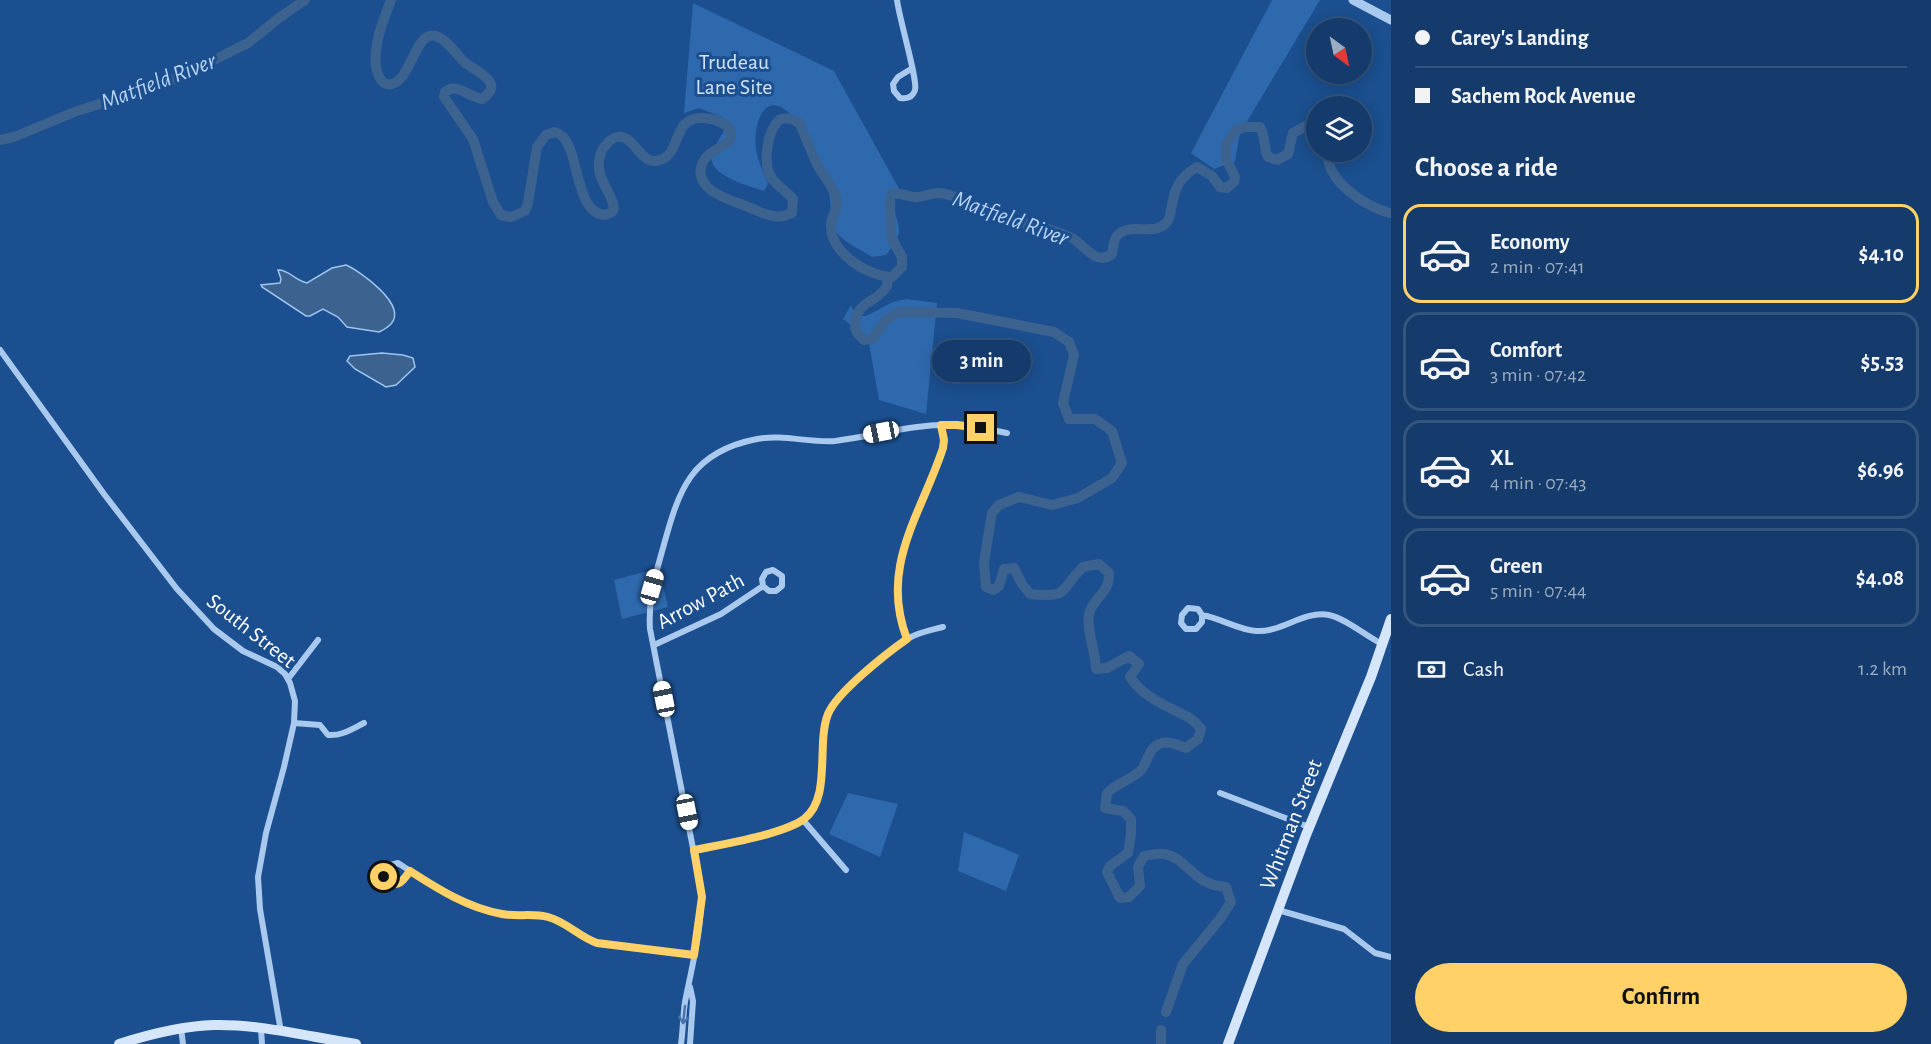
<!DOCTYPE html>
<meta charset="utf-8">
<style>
:root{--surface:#143b6b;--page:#1d4271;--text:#f1f3f6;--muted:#9dadc1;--line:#33557e;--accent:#ffd166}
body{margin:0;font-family:"Alegreya Sans",sans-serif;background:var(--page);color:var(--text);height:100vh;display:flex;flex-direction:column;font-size:22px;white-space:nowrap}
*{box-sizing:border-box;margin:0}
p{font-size:20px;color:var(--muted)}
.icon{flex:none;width:33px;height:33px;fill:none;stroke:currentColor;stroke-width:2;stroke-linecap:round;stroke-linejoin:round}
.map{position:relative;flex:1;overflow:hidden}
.panel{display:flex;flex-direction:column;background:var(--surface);width:540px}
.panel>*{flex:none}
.hud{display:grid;align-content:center;height:132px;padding:0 24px;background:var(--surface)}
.needle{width:39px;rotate:147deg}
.buttons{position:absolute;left:1306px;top:18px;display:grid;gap:12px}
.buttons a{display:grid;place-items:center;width:66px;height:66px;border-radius:50%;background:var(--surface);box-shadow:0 3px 15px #0003,0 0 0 2px var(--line);font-size:30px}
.end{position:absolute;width:27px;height:27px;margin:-14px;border:8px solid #ffd166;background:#111;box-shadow:0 0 0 3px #111}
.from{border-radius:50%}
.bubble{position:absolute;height:42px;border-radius:21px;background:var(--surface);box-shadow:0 3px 15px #0003,0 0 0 2px var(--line);font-size:20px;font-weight:600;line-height:42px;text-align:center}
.car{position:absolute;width:18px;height:36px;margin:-18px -9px;border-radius:8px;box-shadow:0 0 4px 2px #0007;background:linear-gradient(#fff 24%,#345 0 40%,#fff 0 76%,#345 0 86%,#fff 0)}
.hud b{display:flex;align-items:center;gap:21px;height:57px;font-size:22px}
.hud b+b{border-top:2px solid var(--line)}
.hud i{width:15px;height:15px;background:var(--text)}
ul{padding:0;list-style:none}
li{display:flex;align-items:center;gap:18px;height:99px;margin:0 12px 9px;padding:0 12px;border:3px solid var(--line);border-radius:18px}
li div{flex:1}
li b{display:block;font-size:22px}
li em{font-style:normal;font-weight:600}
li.current{border-color:var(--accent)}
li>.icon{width:54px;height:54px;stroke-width:1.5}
h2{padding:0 24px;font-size:27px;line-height:72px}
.pay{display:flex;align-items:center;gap:15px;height:66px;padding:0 24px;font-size:22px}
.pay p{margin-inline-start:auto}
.cta{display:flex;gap:12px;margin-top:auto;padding:12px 24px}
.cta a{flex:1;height:69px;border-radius:36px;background:var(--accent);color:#111;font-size:24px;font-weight:600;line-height:69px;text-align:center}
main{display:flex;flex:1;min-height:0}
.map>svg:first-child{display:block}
</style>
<main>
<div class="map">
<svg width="1391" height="1044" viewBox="0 0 1391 1044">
<rect width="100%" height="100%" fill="#1b4f8f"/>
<path fill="#2e69ad" d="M1272,0H1320L1240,133L1235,161L1232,165H1225L1214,169L1191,153Z
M693,3L834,71L902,194L894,197L891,202C900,230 905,231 886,255L872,257C860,249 842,242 835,230C830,220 831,204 829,193C824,164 811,133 788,112C762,89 753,130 756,149C758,161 764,174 768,184L764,191C749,186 706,175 712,154C715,145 721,136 726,128L722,117L699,108L684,113Z
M906,299L937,303L926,414L879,400L868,338L843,319L851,305L853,310L860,316H866L893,302Z
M659,568L668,607L622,619L614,580Z
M848,793L898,804L880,857L829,834Z
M964,832L1019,855L1006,891L958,871Z"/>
<path fill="#3c6290" stroke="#9cc4f0" stroke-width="1.5" d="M346,265C360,271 408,305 391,324C388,327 383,330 379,332L347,327L338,317L323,309L310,316H306L262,287L261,285L280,283L281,279L278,270C288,269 294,280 307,283L332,268Z
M382,353L403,355L413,358L415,367L396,385L386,387L355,369L347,361L350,356Z"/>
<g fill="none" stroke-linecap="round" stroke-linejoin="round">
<path stroke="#3c6290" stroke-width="10" d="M391,0C383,20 367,59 381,80C384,84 387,85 392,84C412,79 415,30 436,36C447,40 455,52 463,61C472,70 508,82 482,99C468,97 458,82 445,92L444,97L473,139L493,202L501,215L511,217L525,211L528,203L537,147L546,135L555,132C582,139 571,212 605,215L612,212L614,208C611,189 594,178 600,156C602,149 607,142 614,138C633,129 640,168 660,160C683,152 671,117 703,118C711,118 718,120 725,125C731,129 732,133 730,140C722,149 707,151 702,164C693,189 727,199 743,205C760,211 774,222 792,213L793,199C787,192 778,186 772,179C762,163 767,132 779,120C788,116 794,119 800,124C806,139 812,154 819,168C825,178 835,189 837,200C839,208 832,215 831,223C829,252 866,276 892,277L902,267V257L891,237L890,198L892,194C900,192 905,196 914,197C925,199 932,189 949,195C961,198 970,208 982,212C1011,222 1042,224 1070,237C1085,244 1095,267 1112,254C1113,249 1113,240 1117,236C1130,221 1153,237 1166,223C1170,219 1170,215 1171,210C1174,190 1179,177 1197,167L1212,176L1220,187L1227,188L1234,182L1235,177L1226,159V145L1235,131L1245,127H1260C1266,137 1263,147 1268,157L1277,160L1288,154L1293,133L1317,120
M0,140L14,137L77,111L163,84L196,69L248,43L279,18L305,0
M1328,152C1325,180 1366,208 1391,213
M888,277C888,278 887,286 887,286C879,301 858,302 855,320C854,330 857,334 864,340L872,339L886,320L899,312L957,313L1054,332L1069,342L1074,355L1063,403L1069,419H1095L1112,431L1122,463L1112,478L1078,498L1052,505L1019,497L999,505L992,513L984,562L986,587L993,590L999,586L1004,569L1014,568L1022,584L1030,594C1071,598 1058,591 1083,567L1099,564L1109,573C1110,594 1093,597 1089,614C1086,629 1096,653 1096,669L1107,668L1129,656L1139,664L1130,677C1139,691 1155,701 1170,708C1182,715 1193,717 1201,729L1198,739L1186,748C1178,745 1168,740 1159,744C1148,749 1148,762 1141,770C1133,779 1111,786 1107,794C1106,798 1106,804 1105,808L1123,811L1131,819V834L1128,853L1110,866L1107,872L1120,898L1129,897L1140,886L1138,867L1144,856C1150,855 1158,853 1164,854C1187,857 1192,885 1226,887L1231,902L1220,919L1183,964L1166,1012
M1161,1030V1044"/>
<path stroke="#a9c9ee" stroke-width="6" d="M897,0C899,18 918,80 915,90C913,97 907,99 900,98L894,91L893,84L898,77L911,69
M0,350L104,494L177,589L214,629L243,651L277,667L285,674L290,683L295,701L294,723L284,767L266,833L258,877L260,909L281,1032
M1202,615L1198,609L1188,608L1182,615L1181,623L1186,629H1196L1202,622V615C1220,618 1239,630 1256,631C1281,633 1304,610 1329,615C1345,618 1366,636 1382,644
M907,639C879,567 922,514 943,449L944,440L941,425
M654,645L721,614L763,586L769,591H776L782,586V576L773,570L766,572L762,579L763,586
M288,679L318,640
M294,723L320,725L328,735C342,736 352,729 364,723
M1220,793L1309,827
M803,820L846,870
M694,851C720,845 790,833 807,816C829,795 819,756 824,729C829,698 855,682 877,663C887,655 897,644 909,638C920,632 932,630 943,627
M410,871C404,879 400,887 389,883L384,877L387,866L398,863L401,865C432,885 464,907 501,914C517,917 533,913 548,917C566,922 579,937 597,943L694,955
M1278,910L1344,929L1375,953L1391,957
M181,1028L183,1044
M261,1029L262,1044
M681,1044C683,1030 683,1015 685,1002C692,966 703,925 701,889L650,629C648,600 655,576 663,548C679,490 690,452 757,439C783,434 809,443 835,441C876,436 915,423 957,425C974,425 990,430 1007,433
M690,1044L693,1001L690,987"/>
<path stroke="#a9c9ee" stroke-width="9" d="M1353,0L1391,20"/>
<path stroke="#d6e6fa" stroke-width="10" d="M119,1044C150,1034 181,1026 214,1025C261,1024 310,1037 356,1044
M1228,1044L1306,835L1371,677L1391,619"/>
</g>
<defs><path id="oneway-shaft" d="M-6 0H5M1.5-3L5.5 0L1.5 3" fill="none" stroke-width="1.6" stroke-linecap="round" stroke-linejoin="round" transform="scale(1.5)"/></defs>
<use stroke="#4674ac" href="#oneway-shaft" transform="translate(684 1015) rotate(96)"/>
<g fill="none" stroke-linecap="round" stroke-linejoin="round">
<path stroke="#ffd166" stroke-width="8" d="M384,877L389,883C400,887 404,879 410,871C438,889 468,908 502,914C517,917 533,913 548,917C567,922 579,937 597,943L694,955L702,897L694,850C721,845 784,834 804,819C832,798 816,744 828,714C837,692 887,653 907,639C879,566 921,515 943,448L944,440L941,425H957L981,428"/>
</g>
<g text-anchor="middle" stroke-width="6" stroke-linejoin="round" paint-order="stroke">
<g font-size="22" fill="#cfe3fa" stroke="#1b4f8f">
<text x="734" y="69">Trudeau<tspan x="734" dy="25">Lane Site</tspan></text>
</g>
<g font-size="22" fill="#fff" stroke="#1b4f8f">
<text transform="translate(700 600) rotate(-28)" y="8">Arrow Path</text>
<text transform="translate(252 630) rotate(38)" y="8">South Street</text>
<text transform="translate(1290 824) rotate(-69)" y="8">Whitman Street</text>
</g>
<g font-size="24" font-style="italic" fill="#b5d3f5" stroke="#1b4f8f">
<text transform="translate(158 81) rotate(-21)" y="8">Matfield River</text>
<text transform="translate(1011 218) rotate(20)" y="8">Matfield River</text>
</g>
</g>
</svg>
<div class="buttons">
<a><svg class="needle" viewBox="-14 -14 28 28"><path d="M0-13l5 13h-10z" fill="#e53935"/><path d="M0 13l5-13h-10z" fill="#9dadc1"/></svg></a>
<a><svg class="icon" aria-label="layers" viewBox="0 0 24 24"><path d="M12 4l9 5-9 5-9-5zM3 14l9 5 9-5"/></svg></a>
</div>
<i class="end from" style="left:384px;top:877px"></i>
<i class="end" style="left:981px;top:428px"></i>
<div class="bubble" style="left:932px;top:340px;width:99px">3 min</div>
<i class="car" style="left:881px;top:432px;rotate:259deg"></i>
<i class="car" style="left:652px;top:587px;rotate:16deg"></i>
<i class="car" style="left:664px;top:699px;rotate:349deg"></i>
<i class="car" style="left:687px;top:812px;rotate:169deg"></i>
</div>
<section class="panel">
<div class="hud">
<b><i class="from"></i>Carey's Landing</b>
<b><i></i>Sachem Rock Avenue</b>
</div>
<h2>Choose a ride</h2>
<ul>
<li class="current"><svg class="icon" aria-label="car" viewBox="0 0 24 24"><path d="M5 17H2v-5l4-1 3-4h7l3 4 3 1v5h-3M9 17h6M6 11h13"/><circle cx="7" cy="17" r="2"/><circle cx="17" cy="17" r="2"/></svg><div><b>Economy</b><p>2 min · 07:41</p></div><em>$4.10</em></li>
<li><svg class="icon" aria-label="car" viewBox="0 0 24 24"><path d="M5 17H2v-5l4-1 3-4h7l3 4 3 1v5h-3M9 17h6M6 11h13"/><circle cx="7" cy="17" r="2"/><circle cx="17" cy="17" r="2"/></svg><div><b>Comfort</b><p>3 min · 07:42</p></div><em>$5.53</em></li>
<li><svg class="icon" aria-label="car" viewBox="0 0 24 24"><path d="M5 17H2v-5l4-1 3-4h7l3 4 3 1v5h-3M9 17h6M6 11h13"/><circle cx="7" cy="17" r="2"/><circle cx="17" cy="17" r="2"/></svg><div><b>XL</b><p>4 min · 07:43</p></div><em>$6.96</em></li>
<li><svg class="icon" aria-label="car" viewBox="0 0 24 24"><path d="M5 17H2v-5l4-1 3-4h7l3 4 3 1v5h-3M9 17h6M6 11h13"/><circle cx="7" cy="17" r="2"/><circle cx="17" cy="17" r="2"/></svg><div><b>Green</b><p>5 min · 07:44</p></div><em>$4.08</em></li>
</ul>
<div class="pay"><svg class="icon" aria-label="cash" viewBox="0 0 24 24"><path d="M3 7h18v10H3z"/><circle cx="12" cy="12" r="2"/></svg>Cash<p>1.2 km</p></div>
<div class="cta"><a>Confirm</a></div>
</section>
</main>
